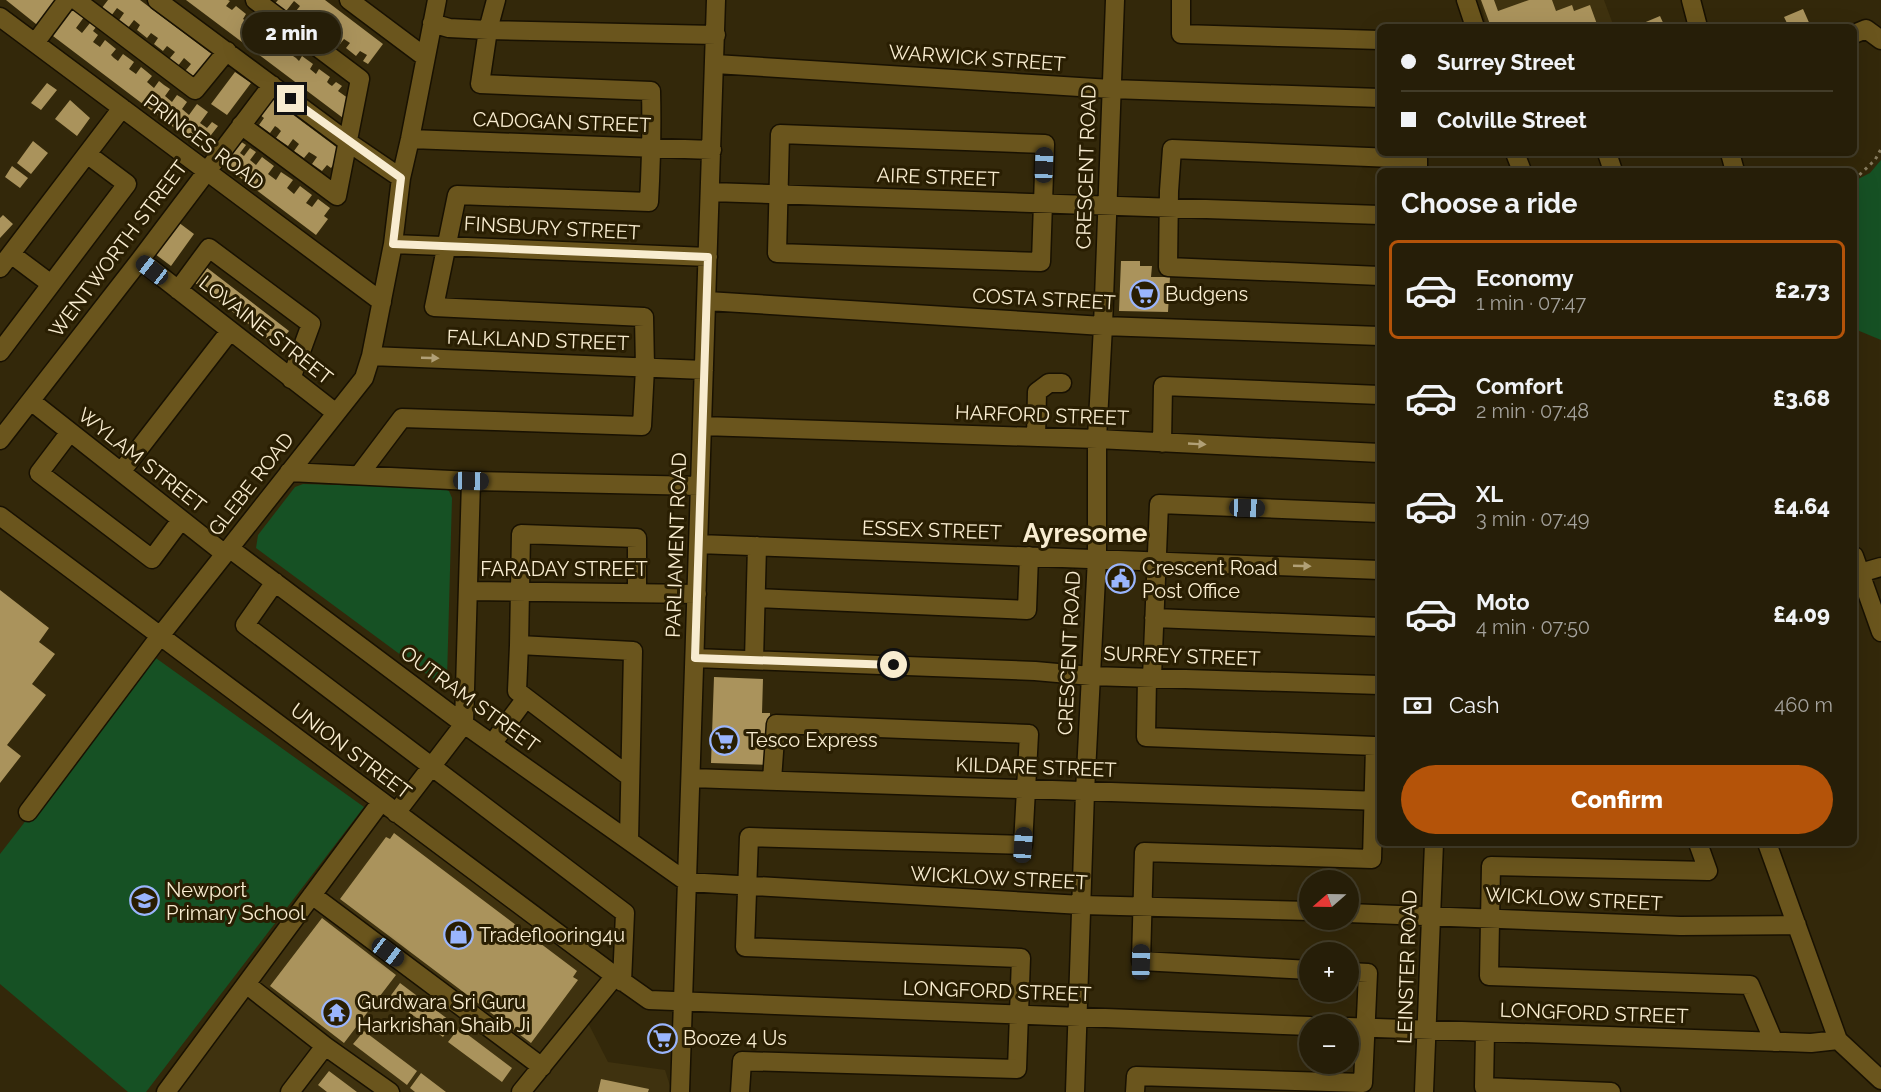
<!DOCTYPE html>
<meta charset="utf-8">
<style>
:root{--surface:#261e08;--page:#322b16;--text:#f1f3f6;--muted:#a4a29c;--line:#423c29;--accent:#b45309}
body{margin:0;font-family:Raleway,sans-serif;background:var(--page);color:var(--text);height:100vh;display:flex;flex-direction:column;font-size:22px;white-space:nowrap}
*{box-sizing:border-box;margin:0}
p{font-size:20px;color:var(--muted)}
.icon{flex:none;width:33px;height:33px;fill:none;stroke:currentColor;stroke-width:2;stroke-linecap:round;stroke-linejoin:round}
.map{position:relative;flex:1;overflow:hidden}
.details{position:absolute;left:1377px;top:168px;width:480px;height:678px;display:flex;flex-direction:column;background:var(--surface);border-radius:9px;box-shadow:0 6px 24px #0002,0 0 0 2px var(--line)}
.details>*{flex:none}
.hud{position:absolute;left:1377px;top:24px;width:480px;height:132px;border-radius:9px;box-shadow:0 6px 24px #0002,0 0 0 2px var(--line);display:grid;align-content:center;height:132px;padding:0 24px;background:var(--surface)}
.needle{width:39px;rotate:250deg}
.buttons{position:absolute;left:1299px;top:870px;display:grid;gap:12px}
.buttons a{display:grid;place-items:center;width:60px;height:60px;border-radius:50%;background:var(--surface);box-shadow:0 6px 24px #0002,0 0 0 2px var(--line);font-size:30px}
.end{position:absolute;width:27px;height:27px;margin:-14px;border:8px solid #f8ecd0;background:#111;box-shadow:0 0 0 3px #111}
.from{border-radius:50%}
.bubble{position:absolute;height:42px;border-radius:21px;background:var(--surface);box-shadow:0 6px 24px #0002,0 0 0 2px var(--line);font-size:20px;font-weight:800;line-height:42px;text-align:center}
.car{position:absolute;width:18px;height:36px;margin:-18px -9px;border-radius:8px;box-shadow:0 0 4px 2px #0007;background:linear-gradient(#222 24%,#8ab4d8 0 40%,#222 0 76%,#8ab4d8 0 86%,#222 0)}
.hud b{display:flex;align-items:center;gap:21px;height:57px;font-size:22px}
.hud b+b{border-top:2px solid var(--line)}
.hud i{width:15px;height:15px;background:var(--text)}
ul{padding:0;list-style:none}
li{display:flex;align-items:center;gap:18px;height:99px;margin:0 12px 9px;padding:0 12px;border:3px solid transparent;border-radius:9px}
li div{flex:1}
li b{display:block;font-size:22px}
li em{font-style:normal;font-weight:800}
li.active{border-color:var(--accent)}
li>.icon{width:54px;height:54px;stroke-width:1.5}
h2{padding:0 24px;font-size:27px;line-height:72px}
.pay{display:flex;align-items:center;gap:15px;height:66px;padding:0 24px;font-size:22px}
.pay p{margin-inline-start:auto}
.action{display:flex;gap:12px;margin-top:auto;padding:12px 24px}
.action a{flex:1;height:69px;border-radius:36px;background:var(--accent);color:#fff;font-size:24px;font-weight:800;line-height:69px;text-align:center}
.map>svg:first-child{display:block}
</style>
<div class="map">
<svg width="1881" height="1092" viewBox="0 0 1881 1092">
<rect width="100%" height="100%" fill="#33280a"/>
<path fill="#3f320f" d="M1480,0H1604L1614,27H1487Z
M381,802L615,976L584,1015L608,1062L665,1070L672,1092H163Z"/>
<path fill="#165124" d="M1881,160V340L1857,330L1854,323V181L1870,173Z
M303,484L443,488L449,491L452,498L447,679L436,681L256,548L258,535L295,487Z
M153,656L364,807L146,1092H128L0,984V854Z"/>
<path fill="#aa935c" d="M6,0H63L41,28Z
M108,0H140L217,58L191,84L181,76L191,64L184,58L174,71L165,64L175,52L167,46L163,51L154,44L158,38L151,33L147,38L137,30L140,25L134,20L124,33L115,26L124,13L117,8L108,20L98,13Z
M186,0H228L230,1L226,6L232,10L236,6L246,14L243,19L249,23L252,18L258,22L263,27L260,31L263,34L266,36L269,31L280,39L276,44L282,48L286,44L296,52L293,56L296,58L299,61L302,56L313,64L310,69L316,74L319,69L330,77L327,82L329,84L332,86L336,82L342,86L338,91L352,101L347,121Z
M278,0H325L383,44L368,64L363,61L367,55L360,51L356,56L346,48L350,43L344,39L340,44L329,35L333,30L327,26L323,31L312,23L316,18L310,13L306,18L296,11L300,6L294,1L283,15L272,7Z
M1481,0H1494L1498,11L1529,0H1552L1556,11L1572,5L1574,11L1590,5L1598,27H1491Z
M76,4L87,13L76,28L82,33L94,18L100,22L93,31L98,35L93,42L100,47L105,40L116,49L111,55L114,58L118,61L123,54L134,62L129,69L136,74L141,67L146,71L152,76L147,82L154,88L159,81L164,85L170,89L165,96L172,102L177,95L182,98L187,102L182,109L189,115L197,104L208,112L200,123L207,128L212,122L218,126L201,148L49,33L61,17L64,19Z
M1803,9L1811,27H1789L1784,17Z
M1660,16L1665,27H1642L1641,24Z
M235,72L251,83L227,115L211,104Z
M47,83L57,90L41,110L31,103Z
M272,99L343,152L331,168L327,165L322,171L312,164L317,157L314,155L309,152L304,158L294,151L299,144L293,139L288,146L276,138L281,131L278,128L275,126L270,133L259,125L264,118L260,115Z
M70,100L90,118L77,136L55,119Z
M33,141L48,153L31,174L17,163Z
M240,141L246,145L240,153L244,156L250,148L256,152L250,160L256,165L262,157L274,166L268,174L276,180L281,172L293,180L287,188L294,194L300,186L312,195L306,203L312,207L318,199L330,208L324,216L328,219L316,235L222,164Z
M12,166L28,178L20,188L5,177Z
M3,215L13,224L0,238V218Z
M178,222L194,234L171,266L155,254Z
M1121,261H1140V266H1152L1151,277H1170L1168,312L1119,311Z
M202,264L289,331L277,346L190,279Z
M0,590L49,628L39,642L55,654L32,684L46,695L7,745L21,756L0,783Z
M714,677L763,679L762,713H770L768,765L711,763Z
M394,833L577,971L573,977L578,980L531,1043L340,899L386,837L390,839Z
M322,918L396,975L344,1043L270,986Z
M400,983L453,1023L443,1037L389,998Z
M459,1028L512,1068L502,1082L448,1042Z
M364,1031L417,1071L407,1085L353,1044Z
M329,1071L357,1092H327L318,1085Z
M421,1073L446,1092H415L410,1088Z
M601,1079L649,1089L648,1092H598Z"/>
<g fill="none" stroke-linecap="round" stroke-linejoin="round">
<defs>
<path id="minor" d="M76,0L195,90L227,51
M157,0L348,142L401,178
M349,0L425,57
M1181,0V34L1380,40
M1466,0L1475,27
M1691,0L1698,27
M0,17L382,302
M432,23L449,28L488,30L716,35
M1854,34L1866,29L1881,40
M35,43L67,0
M715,64L1111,89L1380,98
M241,125L337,196L360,79L255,0
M780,134L1045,144L1041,262L777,253Z
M410,139L712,150
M1515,153L1522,171
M1607,153L1613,171
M1730,153L1735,171
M711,192L1380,215
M393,244L708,257
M11,254L51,284
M140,260L336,413
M0,268L122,108
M1380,276L1168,267L1169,191L1172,149L1418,159V171
M178,290L209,248L311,324L291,379
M707,301L1103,326L1380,336
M0,352L127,184L87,154
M371,356L704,370
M31,401L225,554
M702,426L1097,439L1380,453
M70,432L39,473L152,559L181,520
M1036,437L1037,392L1049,383H1062
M0,440L140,260L272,85
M1162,443L1163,386L1380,395
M121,472L230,331
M289,472L471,481L700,486
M359,475L402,418L642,426L645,368L644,317L434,307L457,195L649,202C651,165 652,128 651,91L480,84L488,30L496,0
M0,516L615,976L649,1000L1310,1026
M698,544L1380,570
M229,548L464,724L687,882L1082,905L1310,911
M1854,556L1881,632
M1860,573L1881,567
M275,582L245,625L625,913L622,982
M468,591L697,594
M756,598L1027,610L1029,556
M1154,618L1380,627
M519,645L521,534L637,538V592
M695,658L1035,671L1091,676L1380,685
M754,660L757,546
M1147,677L1146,737L1375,746L1372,859L1144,852L1141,961L1310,970
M1152,677L1159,504L1380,513
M492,744L526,698
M691,778L1380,801
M28,812L160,636L364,378L371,356L393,244L401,178L410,139L437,0
M396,813L464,724L471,481
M629,840L633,651L519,645L517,691L630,777
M1698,843L1708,871L1491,866L1489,976L1750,985L1774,1042
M1767,843L1838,1040L1881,1080
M312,895L542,1067
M1348,913L1680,926L1797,925
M246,984L325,1046L390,1092
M1348,1027L1811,1043L1838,1040
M1485,1032L1484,1087L1611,1092
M166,1092L381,802
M290,1092L325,1046
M521,1092L615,976
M680,1092L716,0
M740,1092L742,1061L1017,1069L1021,958L745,947L749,837L1023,845L1029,734L776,724L772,780
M1075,1092L1085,792L1097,558V439L1103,326L1115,0
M1135,1092L1136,1076L1363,1083L1368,973L1348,972
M1424,1092L1434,843"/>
</defs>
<use href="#minor" stroke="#181102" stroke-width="21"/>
<path stroke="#867b5e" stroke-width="3" stroke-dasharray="3 4.5" stroke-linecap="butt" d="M1854,180L1875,160L1881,149"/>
<use href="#minor" stroke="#6a551d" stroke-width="18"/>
</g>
<defs><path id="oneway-solid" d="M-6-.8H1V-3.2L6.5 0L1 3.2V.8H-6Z" transform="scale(1.5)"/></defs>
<g fill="#b1a076">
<use href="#oneway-solid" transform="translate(430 358) rotate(2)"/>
<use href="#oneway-solid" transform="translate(1197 444) rotate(3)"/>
<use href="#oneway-solid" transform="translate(1302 566) rotate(2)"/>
</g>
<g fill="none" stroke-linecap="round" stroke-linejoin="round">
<path stroke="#f8ecd0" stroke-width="8" d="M291,99L401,178L393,244L708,257L695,658L894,665"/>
</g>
<defs>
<symbol id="supermarket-ring" viewBox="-11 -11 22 22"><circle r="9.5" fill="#291e02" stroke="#9ab5fd" stroke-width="1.5"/><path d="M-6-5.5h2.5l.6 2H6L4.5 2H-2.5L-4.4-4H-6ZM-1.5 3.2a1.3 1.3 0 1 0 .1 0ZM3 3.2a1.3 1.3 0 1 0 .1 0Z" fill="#9ab5fd"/></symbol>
<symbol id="civic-ring" viewBox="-11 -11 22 22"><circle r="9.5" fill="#291e02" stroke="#9ab5fd" stroke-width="1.5"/><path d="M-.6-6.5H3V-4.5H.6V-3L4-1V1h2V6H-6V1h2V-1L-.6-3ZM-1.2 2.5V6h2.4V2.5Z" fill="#9ab5fd"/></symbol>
<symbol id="school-ring" viewBox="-11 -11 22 22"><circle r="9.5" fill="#291e02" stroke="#9ab5fd" stroke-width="1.5"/><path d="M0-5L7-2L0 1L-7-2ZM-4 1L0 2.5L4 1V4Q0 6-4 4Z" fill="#9ab5fd"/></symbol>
<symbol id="shop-ring" viewBox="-11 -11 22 22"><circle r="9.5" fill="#291e02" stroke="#9ab5fd" stroke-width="1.5"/><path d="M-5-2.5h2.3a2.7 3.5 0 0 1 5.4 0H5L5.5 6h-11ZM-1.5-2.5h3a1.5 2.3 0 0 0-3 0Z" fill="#9ab5fd"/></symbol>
<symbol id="temple-ring" viewBox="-11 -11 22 22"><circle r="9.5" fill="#291e02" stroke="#9ab5fd" stroke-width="1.5"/><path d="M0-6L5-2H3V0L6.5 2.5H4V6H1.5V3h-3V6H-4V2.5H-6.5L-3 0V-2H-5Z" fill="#9ab5fd"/></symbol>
</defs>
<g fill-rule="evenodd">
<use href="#supermarket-ring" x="1128" y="278" width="33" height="33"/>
<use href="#civic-ring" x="1104" y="562" width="33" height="33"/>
<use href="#supermarket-ring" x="708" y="724" width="33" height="33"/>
<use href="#school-ring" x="128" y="884" width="33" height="33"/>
<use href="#shop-ring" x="442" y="918" width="33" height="33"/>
<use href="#temple-ring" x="320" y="996" width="33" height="33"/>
<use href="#supermarket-ring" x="646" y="1022" width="33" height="33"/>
</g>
<g text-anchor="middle" stroke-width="6" stroke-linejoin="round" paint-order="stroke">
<g font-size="20" fill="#f8ecd0" stroke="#291e02">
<text transform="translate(977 58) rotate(4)" y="7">WARWICK STREET</text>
<text transform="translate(562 122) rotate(2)" y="7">CADOGAN STREET</text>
<text transform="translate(204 142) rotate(37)" y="7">PRINCES ROAD</text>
<text transform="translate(1086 167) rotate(-88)" y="7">CRESCENT ROAD</text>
<text transform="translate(938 177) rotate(2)" y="7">AIRE STREET</text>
<text transform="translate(552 228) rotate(3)" y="7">FINSBURY STREET</text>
<text transform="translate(118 249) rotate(-53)" y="7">WENTWORTH STREET</text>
<text transform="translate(1044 299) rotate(3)" y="7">COSTA STREET</text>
<text transform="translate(266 330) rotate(38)" y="7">LOVAINE STREET</text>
<text transform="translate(538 340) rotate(2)" y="7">FALKLAND STREET</text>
<text transform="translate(1042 415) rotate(2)" y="7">HARFORD STREET</text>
<text transform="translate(142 460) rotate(38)" y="7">WYLAM STREET</text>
<text transform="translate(251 484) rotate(-52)" y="7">GLEBE ROAD</text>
<text transform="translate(932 530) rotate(2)" y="7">ESSEX STREET</text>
<text transform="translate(676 545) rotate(-88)" y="7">PARLIAMENT ROAD</text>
<text x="564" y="576">FARADAY STREET</text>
<text transform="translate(1069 653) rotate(-87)" y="7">CRESCENT ROAD</text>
<text transform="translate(1182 656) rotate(2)" y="7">SURREY STREET</text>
<text transform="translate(470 699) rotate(36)" y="7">OUTRAM STREET</text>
<text transform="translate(351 751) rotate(37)" y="7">UNION STREET</text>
<text transform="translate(1036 767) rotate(2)" y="7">KILDARE STREET</text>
<text transform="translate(999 878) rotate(3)" y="7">WICKLOW STREET</text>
<text transform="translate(1574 899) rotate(3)" y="7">WICKLOW STREET</text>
<text transform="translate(1407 967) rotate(-88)" y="7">LEINSTER ROAD</text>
<text transform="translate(997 991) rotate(2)" y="7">LONGFORD STREET</text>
<text transform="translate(1594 1013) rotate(2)" y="7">LONGFORD STREET</text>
</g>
<g font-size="20" fill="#f8ecd0" stroke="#291e02" text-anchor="start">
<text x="1165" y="301">Budgens</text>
<text x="1142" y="575">Crescent Road<tspan x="1142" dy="23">Post Office</tspan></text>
<text x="746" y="747">Tesco Express</text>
<text x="166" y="897">Newport<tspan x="166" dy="23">Primary School</tspan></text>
<text x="479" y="942">Tradeflooring4u</text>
<text x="357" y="1009">Gurdwara Sri Guru<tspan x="357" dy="23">Harkrishan Shaib Ji</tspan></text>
<text x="683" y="1045">Booze 4 Us</text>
</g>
<g font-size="26" font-weight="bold" fill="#f8ecd0" stroke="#291e02">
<text x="1085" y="542">Ayresome</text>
</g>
</g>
</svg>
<div class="buttons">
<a><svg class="needle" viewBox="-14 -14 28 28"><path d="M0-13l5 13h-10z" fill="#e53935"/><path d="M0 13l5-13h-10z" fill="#a4a29c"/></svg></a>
<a>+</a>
<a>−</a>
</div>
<i class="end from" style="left:894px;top:665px"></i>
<i class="end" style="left:291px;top:99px"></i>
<div class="bubble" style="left:242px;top:12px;width:99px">2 min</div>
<i class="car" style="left:1044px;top:165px;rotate:2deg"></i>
<i class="car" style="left:152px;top:270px;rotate:308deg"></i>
<i class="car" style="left:471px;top:481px;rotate:91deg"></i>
<i class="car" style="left:1247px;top:508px;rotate:92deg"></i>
<i class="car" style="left:1023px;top:845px;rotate:4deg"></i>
<i class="car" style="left:388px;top:952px;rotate:127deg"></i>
<i class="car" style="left:1141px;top:962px;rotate:1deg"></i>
<div class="hud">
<b><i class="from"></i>Surrey Street</b>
<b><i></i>Colville Street</b>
</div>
<section class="details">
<h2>Choose a ride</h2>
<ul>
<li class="active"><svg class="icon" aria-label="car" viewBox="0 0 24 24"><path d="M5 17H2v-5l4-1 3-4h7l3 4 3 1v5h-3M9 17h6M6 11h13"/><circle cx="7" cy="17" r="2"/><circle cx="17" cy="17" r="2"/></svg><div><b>Economy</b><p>1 min · 07:47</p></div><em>£2.73</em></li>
<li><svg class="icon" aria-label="car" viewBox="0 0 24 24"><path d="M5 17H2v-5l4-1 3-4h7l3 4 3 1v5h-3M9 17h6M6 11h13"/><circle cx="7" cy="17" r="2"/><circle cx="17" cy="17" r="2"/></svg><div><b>Comfort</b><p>2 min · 07:48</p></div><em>£3.68</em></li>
<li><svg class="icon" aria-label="car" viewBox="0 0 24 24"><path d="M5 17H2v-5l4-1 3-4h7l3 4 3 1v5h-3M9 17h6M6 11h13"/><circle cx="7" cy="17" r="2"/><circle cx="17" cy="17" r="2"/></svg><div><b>XL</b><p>3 min · 07:49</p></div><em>£4.64</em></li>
<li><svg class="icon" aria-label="car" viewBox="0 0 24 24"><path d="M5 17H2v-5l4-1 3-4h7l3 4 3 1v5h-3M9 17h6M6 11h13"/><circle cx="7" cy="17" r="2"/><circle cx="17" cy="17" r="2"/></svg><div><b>Moto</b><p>4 min · 07:50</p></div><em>£4.09</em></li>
</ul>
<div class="pay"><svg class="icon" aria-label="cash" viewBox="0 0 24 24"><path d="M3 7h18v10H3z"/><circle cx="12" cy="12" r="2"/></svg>Cash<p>460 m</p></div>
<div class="action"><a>Confirm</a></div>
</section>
</div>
